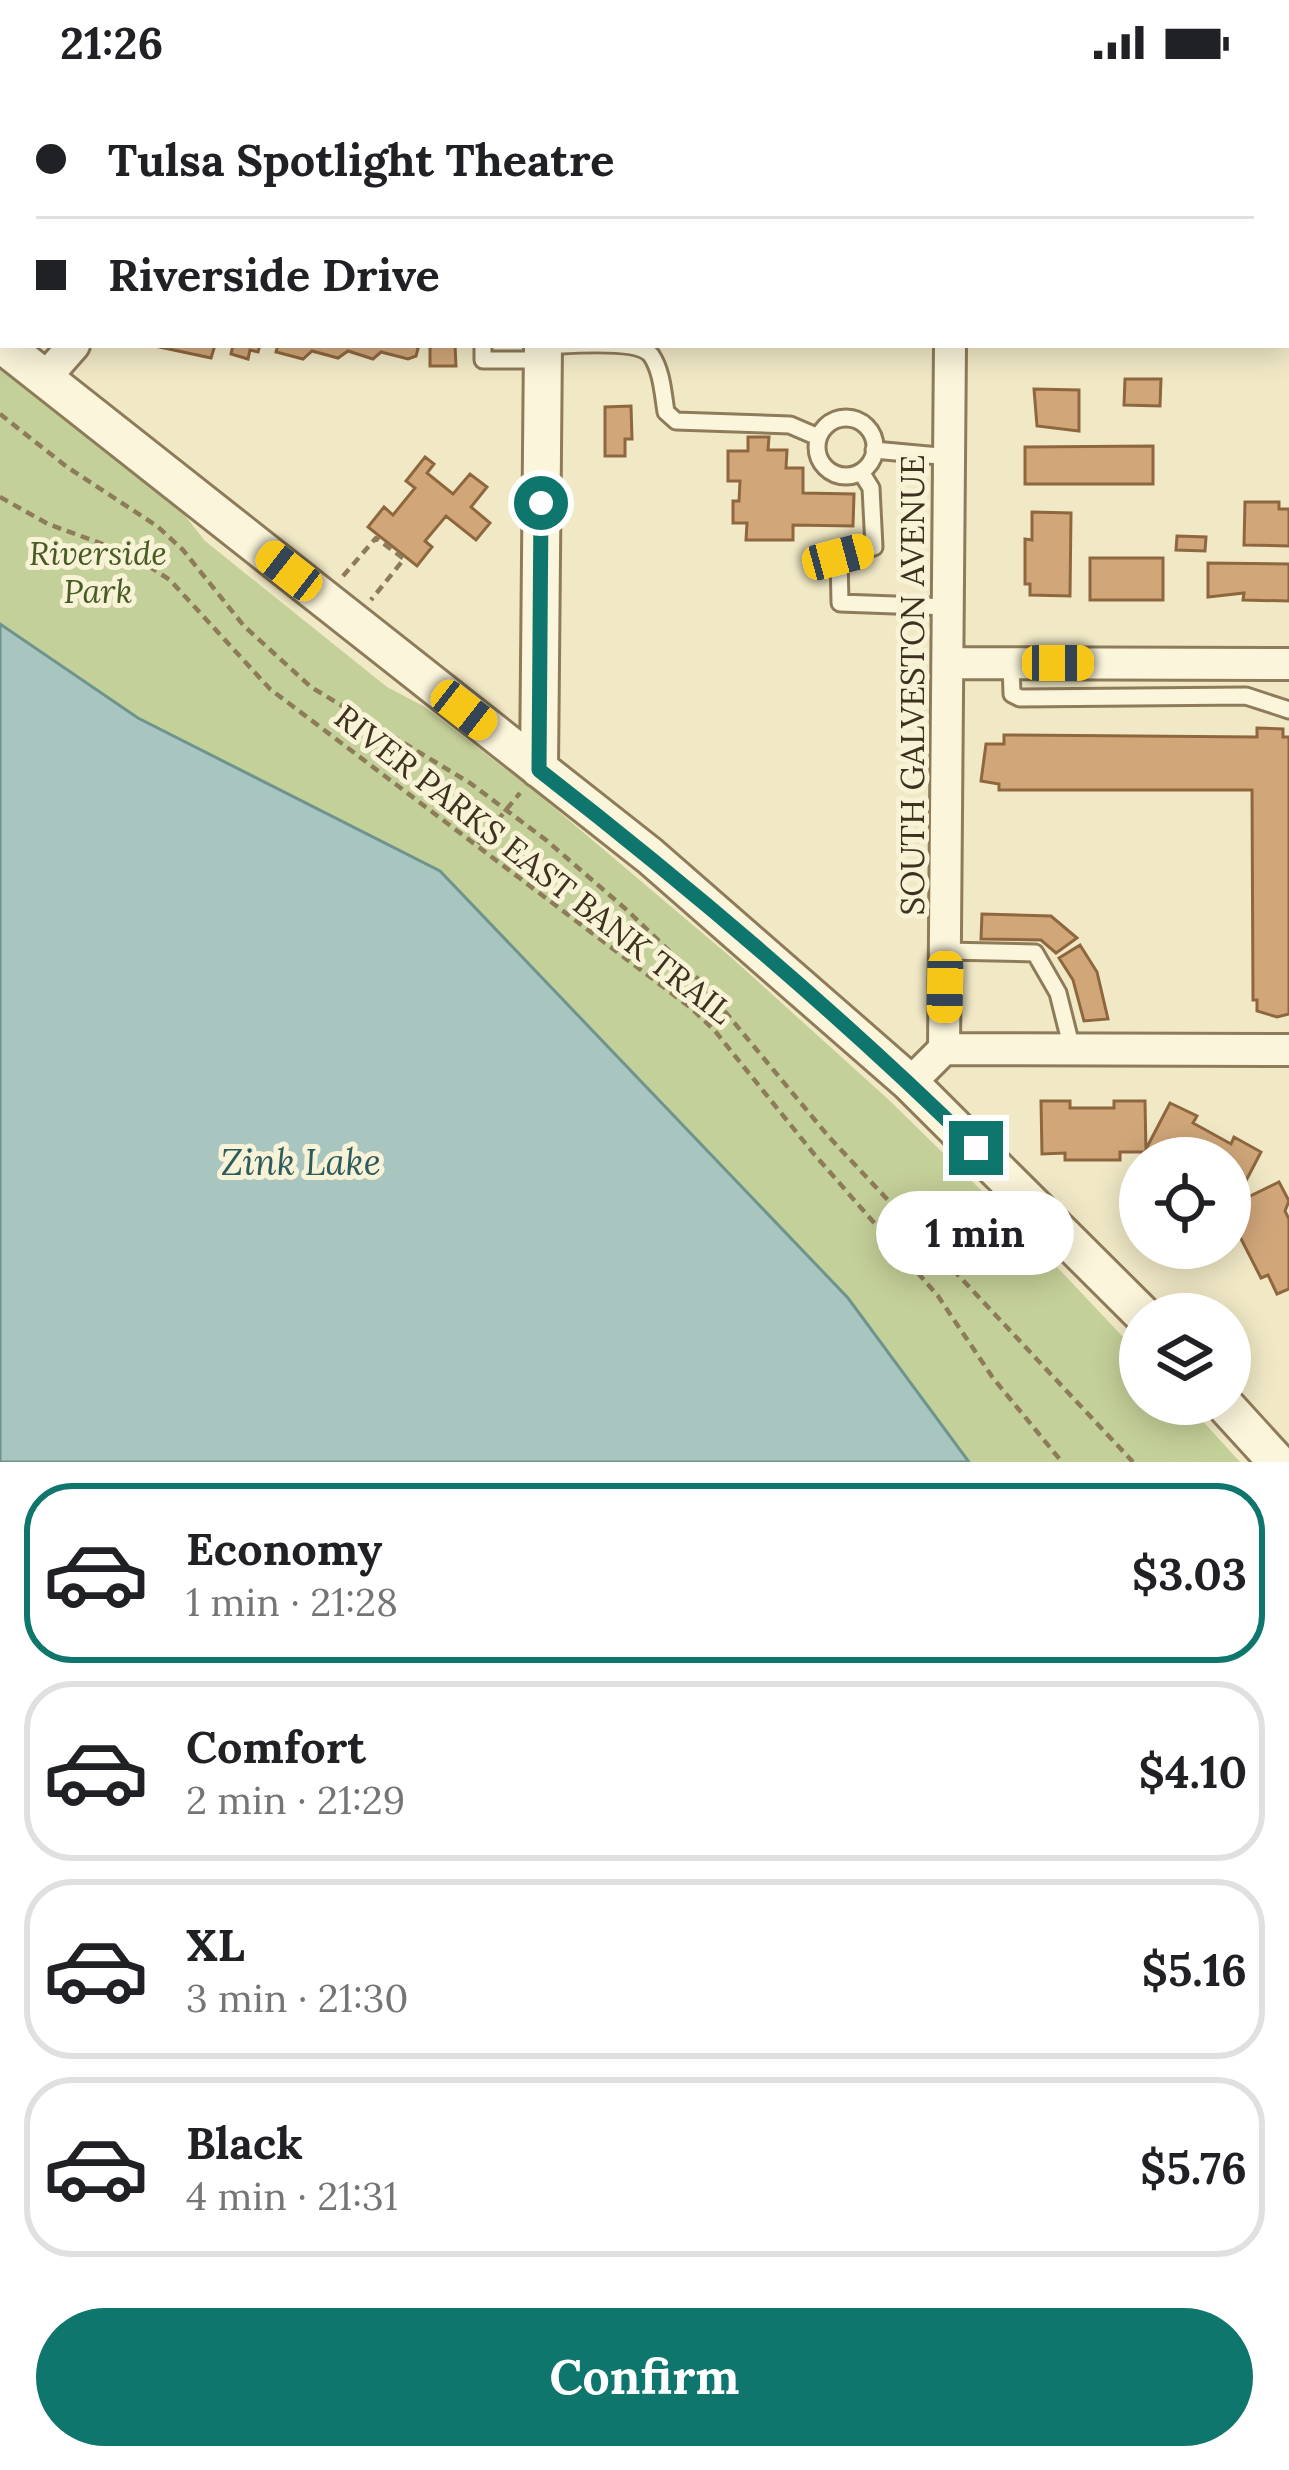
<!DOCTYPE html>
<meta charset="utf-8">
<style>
:root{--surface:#fff;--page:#f2f2f2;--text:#202124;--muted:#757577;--line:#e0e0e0;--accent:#0f766e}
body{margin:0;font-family:Lora,serif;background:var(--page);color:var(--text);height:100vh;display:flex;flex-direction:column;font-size:45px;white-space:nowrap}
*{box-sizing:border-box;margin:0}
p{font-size:39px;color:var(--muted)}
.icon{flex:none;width:66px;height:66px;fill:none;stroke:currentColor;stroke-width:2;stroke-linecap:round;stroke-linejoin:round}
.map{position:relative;height:1378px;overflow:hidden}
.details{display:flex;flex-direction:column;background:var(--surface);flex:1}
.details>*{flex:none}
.hud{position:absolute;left:0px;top:0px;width:1290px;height:264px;box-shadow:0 6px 30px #0003;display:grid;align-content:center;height:264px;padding:0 36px;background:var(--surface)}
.fabs{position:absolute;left:1119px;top:1053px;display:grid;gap:24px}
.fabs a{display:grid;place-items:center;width:132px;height:132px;border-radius:50%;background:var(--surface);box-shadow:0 6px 30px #0003;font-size:60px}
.end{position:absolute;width:54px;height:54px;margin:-27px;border:15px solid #0f766e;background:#fff;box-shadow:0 0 0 6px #fff}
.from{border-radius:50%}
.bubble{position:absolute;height:84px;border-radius:42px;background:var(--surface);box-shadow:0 6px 30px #0003;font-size:39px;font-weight:700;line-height:84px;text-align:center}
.car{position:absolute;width:36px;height:72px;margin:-36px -18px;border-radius:15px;box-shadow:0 0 9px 3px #0007;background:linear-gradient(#f5c518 24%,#345 0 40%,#f5c518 0 76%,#345 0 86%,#f5c518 0)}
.hud b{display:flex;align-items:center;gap:42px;height:114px;font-size:45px}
.hud b+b{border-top:3px solid var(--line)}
.hud i{width:30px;height:30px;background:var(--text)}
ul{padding:21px 0 0;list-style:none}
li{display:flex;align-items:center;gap:36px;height:180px;margin:0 24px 18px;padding:0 12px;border:6px solid var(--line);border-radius:48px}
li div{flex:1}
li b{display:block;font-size:45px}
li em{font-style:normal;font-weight:700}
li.on{border-color:var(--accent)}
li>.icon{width:108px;height:108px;stroke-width:1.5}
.primary-button{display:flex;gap:24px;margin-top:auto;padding:24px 36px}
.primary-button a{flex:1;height:138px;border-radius:72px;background:var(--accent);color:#fff;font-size:48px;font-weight:700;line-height:138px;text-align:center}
.status{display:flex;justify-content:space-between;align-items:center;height:84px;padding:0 60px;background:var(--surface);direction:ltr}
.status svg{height:33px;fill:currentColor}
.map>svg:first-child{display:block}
</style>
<div class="status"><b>21:26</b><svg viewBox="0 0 49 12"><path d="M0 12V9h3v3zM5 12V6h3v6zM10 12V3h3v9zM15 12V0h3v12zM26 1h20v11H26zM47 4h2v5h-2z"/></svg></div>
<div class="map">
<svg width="1289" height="1378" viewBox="0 0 1289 1378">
<rect width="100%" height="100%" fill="#f1e9c6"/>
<path fill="#c4d099" d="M0,284L183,429L205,457L387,603L425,623L538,710L733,875L889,1016L1024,1148L1140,1271V1320H1187L1240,1378H969L848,1214L440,787L138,634L0,540Z"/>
<path fill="#a8c5bf" stroke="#6e948e" stroke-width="3" d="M0,540L138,634L440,787L848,1214L969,1378H0Z"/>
<path fill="#d1a77a" stroke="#8f673e" stroke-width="3" d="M427,0H477V3H427Z
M803,0H884V3H803Z
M1018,0H1105L1018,3Z
M1249,0H1289V47L1287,3Z
M1287,171H1289V255H1287Z
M215,261L211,274L155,262L156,261Z
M233,261H260L258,268L250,266L248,275L231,270Z
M278,261H419L416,272L408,275L381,268L373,275L348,267L338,274L312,267L303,275L276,268Z
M430,261H455L456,282H430Z
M1125,295H1161L1160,322L1124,321Z
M1034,305L1079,306V347L1037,342Z
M631,322L632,355H625V372H605V323Z
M748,353H769L768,366H787L786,384H803V409L854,410L853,442L793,441V456H746L747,439H733V417H739L740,397H728V367H748Z
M1153,362V400H1025V363Z
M425,373L434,380L427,389L453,410L470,390L487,403L471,423L490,439L476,456L446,432L425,457L432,463L417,482L368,443L384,423L393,431L415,404L406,397Z
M1245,418H1279V425H1289V462L1244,461Z
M1032,428L1071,429L1070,512L1030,511V500H1025V455L1032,456Z
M1177,452L1206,453L1205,467L1176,466Z
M1090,474H1163V516H1090Z
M1208,479L1289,480V517L1243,516L1244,509L1208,513Z
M1257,644L1283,645V653H1289V930L1277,933L1257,927V916H1253L1252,706H999V700L981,697L986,660H1004V651L1257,653Z
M982,830L1051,832L1077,854L1056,869L1041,856L981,855Z
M1080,861L1097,888L1108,935L1084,937L1073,896L1059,874Z
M1041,1017H1070V1024H1114V1017H1145L1146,1068H1120V1076H1065V1069L1042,1070Z
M1170,1019L1197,1032L1193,1039L1231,1060L1234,1053L1261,1068L1238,1112L1230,1108V1074H1162L1146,1065Z
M1279,1098L1289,1117L1285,1127L1289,1135V1205L1277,1210L1268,1191L1261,1194L1236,1145L1243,1142L1232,1121Z"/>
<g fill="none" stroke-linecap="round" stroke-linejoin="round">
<defs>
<path id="service" d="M483,261V276H542
M546,262C569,261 637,254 651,271C662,287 663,310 666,328L676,337L790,341L818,353
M817 363a29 29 0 1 1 58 0a29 29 0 1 1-58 0Z
M874,366L950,373
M861,388L871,404L874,463L839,473L840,519L949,523
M1011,579L1012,610L1020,614L1246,612L1289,626
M945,867L1035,869L1058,909L1072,965"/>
<path id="minor" d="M146,3V0
M951,3V0
M1287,121H1289
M45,294L74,261
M949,579L1289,580
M944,965L1289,966
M910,999L944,965L950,261"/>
<path id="tertiary" d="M544,0V3
M0,259L650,772L910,999L1142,1230
M539,685L543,261
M1224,1320L1277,1378"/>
</defs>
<use href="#service" stroke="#8e7b5a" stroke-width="21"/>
<use href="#minor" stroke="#8e7b5a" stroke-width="36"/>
<use href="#tertiary" stroke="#8e7b5a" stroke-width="42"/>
<path stroke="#8e7b5a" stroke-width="4.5" stroke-dasharray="9 6" stroke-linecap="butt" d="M0,330L67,383L157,442L183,466L244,542L311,603L470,699L546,756L628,827L698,895L829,1053L1133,1378
M0,413L48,440L130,470L170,496L270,605L691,924L715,947L814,1070L938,1212L993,1294L1062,1378
M343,492L376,454L404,475L371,516
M478,760L520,709"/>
<use href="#service" stroke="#fbf5db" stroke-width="15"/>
<use href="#minor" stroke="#fbf5db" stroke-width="30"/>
<use href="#tertiary" stroke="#fbf5db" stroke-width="36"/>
</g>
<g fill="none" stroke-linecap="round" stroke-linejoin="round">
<path stroke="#0f766e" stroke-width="15" d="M541,419L539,686C691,804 838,929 976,1064"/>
</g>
<g text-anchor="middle" stroke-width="10" stroke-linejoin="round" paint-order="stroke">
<g font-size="33" font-style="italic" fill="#485b24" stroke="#f8f2d7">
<text x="98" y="481">Riverside<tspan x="98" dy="38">Park</tspan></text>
</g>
<g font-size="33" fill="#3e311f" stroke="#f8f2d7">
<text transform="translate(912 601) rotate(-90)" y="12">SOUTH GALVESTON AVENUE</text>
<text transform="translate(534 780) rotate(38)" y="12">RIVER PARKS EAST BANK TRAIL</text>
</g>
<g font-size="36" font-style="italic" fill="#2d5c5e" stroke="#f8f2d7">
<text x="301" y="1091">Zink Lake</text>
</g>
</g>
</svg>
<div class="fabs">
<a><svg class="icon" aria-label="locate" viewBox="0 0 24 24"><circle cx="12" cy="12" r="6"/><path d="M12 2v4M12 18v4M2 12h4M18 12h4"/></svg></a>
<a><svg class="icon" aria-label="layers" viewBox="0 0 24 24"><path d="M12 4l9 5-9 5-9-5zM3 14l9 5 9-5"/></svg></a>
</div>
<i class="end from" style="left:541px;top:419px"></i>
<i class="end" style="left:976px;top:1064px"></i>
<div class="bubble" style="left:876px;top:1107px;width:198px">1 min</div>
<i class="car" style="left:838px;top:473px;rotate:75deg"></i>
<i class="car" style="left:289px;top:487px;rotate:308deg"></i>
<i class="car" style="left:1058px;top:579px;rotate:90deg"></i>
<i class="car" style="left:464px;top:626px;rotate:128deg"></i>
<i class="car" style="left:945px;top:903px;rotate:181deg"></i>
<div class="hud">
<b><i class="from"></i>Tulsa Spotlight Theatre</b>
<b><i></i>Riverside Drive</b>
</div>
</div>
<section class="details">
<ul>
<li class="on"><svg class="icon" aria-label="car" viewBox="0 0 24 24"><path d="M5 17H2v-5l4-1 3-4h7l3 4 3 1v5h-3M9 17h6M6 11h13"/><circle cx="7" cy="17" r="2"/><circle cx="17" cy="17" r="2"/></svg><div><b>Economy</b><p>1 min · 21:28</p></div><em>$3.03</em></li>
<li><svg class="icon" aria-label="car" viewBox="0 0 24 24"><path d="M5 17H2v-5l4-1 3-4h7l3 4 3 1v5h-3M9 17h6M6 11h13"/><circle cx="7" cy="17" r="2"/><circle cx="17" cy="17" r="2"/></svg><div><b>Comfort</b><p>2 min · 21:29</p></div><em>$4.10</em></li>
<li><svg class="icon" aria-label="car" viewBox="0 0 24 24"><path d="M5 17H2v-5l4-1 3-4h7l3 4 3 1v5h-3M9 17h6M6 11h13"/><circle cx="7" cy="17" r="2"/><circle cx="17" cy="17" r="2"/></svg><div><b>XL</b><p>3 min · 21:30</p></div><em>$5.16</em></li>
<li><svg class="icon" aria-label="car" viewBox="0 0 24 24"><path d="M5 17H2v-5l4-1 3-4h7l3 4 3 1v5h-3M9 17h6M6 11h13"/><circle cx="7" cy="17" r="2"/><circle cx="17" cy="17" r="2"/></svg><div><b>Black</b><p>4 min · 21:31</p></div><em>$5.76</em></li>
</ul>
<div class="primary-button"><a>Confirm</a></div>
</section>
